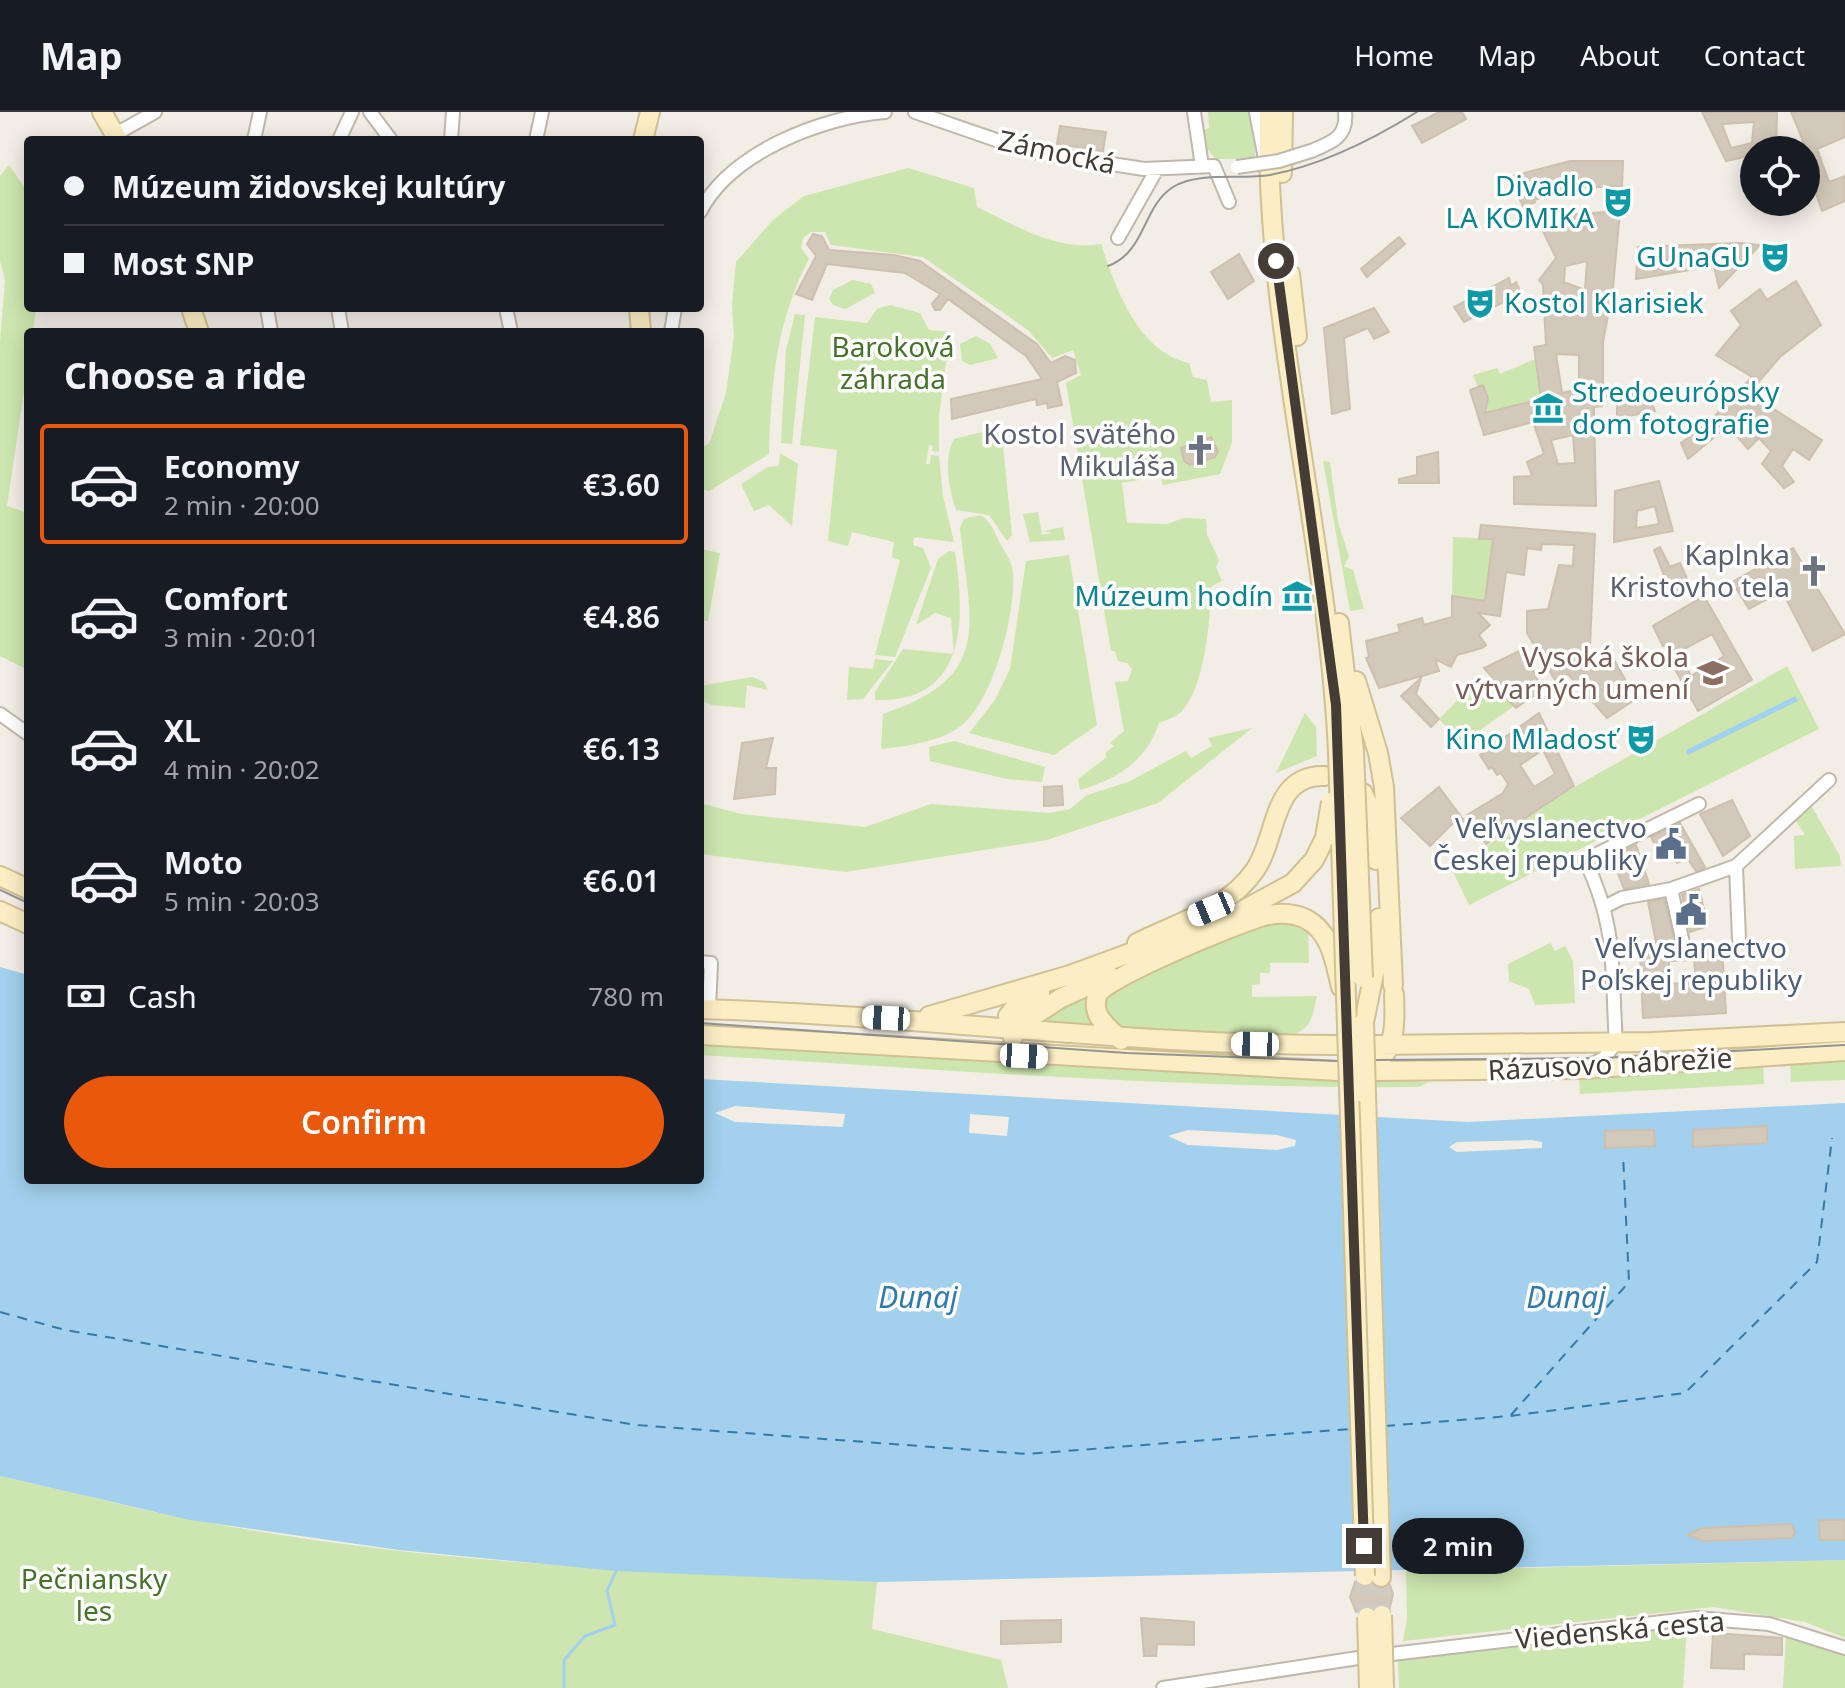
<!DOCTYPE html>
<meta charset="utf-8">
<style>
:root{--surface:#171b24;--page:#242831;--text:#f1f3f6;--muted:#9ea1a6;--line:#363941;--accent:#ea580c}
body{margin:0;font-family:"Noto Sans",sans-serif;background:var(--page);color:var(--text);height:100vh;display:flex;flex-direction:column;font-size:30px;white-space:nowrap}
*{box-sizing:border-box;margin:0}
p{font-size:26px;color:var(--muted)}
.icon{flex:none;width:44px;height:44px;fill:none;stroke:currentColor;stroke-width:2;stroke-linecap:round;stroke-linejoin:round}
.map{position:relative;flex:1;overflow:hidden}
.drawer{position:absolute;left:24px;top:216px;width:680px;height:856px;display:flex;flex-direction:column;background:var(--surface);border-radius:8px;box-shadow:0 4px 20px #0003}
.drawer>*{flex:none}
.guide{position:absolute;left:24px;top:24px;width:680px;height:176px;border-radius:8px;box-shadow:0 4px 20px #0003;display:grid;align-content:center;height:176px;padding:0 40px;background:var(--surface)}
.tools{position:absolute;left:1740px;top:24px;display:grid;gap:16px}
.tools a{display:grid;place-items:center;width:80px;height:80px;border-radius:50%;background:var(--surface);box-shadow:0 4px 20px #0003;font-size:40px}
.end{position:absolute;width:36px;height:36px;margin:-18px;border:10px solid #433d35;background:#fff;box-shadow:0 0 0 4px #fff}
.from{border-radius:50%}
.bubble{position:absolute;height:56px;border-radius:28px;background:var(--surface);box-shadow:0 4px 20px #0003;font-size:26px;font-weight:600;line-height:56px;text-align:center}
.car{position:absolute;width:24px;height:48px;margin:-24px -12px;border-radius:10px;box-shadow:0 0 6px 2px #0007;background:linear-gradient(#fff 24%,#345 0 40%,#fff 0 76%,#345 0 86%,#fff 0)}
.guide b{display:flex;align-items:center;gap:28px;height:76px;font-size:30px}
.guide b+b{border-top:2px solid var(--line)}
.guide i{width:20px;height:20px;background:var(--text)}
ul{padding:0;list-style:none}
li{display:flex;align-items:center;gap:24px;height:120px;margin:0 16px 12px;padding:0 24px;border:4px solid transparent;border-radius:8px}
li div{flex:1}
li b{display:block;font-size:30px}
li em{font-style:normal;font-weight:600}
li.selected{border-color:var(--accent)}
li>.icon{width:72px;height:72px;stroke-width:1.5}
h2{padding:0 40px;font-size:36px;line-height:96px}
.pay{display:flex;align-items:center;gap:20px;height:88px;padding:0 40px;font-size:30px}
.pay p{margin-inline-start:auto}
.button{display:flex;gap:16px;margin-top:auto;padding:16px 40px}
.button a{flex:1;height:92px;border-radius:48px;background:var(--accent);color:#fff;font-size:32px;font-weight:600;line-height:92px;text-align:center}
header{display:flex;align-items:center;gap:48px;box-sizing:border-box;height:112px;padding:0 40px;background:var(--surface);border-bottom:2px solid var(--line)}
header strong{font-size:38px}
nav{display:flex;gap:44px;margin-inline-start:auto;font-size:28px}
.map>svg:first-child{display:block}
</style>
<header>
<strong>Map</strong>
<nav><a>Home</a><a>Map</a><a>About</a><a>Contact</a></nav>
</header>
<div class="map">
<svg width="1845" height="1576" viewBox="0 0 1845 1576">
<rect width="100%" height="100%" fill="#f2ede5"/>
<path fill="#cde5ae" d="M1208,0H1254L1255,47H1216L1206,36L1202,19L1209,16Z
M9,53L28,80V196H36L33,220H28V252L7,394L28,401V558L0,544V230L5,168L0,149V64Z
M908,56L974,76L977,95C1015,113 1057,140 1101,132C1116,177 1138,240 1189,251L1193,265L1207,268L1211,290L1232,288V330L1220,362L1163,373L1161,364L1122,371L1127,411L1168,412L1183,406L1206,407L1207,423L1219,448L1216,455L1222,469L1212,474C1209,508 1206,574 1181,600C1176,605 1166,608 1159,611C1146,649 1118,667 1080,678L1078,667L1107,645L1105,641L1114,634L1110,631L1124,619L1115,570L1128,569L1132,557L1127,551L1118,549L1115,539H1111L1066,271L1081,263L1073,238L1052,246L1028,218L923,145L831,133L825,120H811L803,126L801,136L809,147C776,209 771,273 769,342L709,379L700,377V336L709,332L726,281L734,224L732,193L736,150L774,107L804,84Z
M853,168L871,172L875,181L845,197L833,193L829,187L833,178Z
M890,193L920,201L929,218L950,220L939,304V340L932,339L933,334L929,333L926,352H930L931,343L939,344L943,384L954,430L914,425L913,433L923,436L931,456L895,545L875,543L900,448L892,445L894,430L852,420L848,434L828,429L837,338L800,333L815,205L867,211L877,197Z
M795,202L805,203L792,332L781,331L786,238Z
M976,224L990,232L998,246L970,253L962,249L960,232Z
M1533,248H1536L1555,282L1488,301L1473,263L1497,256L1500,262Z
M994,317L1002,324L1012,423L1007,429L989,403L956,398C949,378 943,346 954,327Z
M780,341L798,352L792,414L769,393L754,399L741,372L768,355L779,354Z
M1323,349L1330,350L1338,410L1349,445L1344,454L1353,458L1364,497L1350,499Z
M1038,400L1042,423L1052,421L1044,419L1063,415L1065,428L1030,430L1023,402Z
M980,403C990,408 993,417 998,427C1002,436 1012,449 1013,460C1016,501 994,587 962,613C941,630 907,634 881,637L883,602C995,565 970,511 960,416L964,407Z
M1453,425L1493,427L1485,489L1452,484Z
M700,437L720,441L708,509L700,508Z
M949,439L955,440C965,507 968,591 875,588V580L903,537L954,542L951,506L935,501L916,513L938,447Z
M1069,443L1097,613L1054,643L969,621L995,588L1010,557L1026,449Z
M875,547L893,549L863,587L847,588L849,555L873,557Z
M1787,554L1819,617L1469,793L1452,757L1573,676Z
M752,565L764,570L768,578L747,573L745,596L712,593L700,588V574Z
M1489,568L1514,594L1462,631L1439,607L1477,569Z
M1305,601L1316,615L1317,644L1276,661Z
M1252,616L1158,691L1047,728L846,760L700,742V691L741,702L865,715L931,692L1049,701L1070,697L1087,683L1128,670L1186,639L1191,646L1212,634L1208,626Z
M954,629L1045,655L1042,670L1007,667L930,649L929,635Z
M1811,693L1840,744L1841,754L1795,757L1794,724L1805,723L1793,704Z
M1291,809L1308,819L1309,851H1270V861H1260V872L1252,873V885L1317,884C1312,907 1311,918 1287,925L1121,916C1107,907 1103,900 1104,883L1124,868L1258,811Z
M1550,831L1555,839L1565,834L1573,849L1575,891L1535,893L1529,877L1509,869L1508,852Z
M1090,883L1088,901L1097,919L1035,914L1046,901Z
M700,930L1256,965L1430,970L1418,975C1179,977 939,957 700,943Z
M1845,945V968L1791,970L1790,948Z
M1763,950L1764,972L1580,982L1579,967L1667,956Z
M0,1364C63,1378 126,1395 189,1407C415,1451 647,1460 877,1470L872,1517L1001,1548L1008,1576H0Z
M1845,1448V1526L1805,1510L1714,1495L1403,1529L1407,1507L1406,1459Z
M1687,1515L1683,1576H1399L1398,1547Z
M1786,1524L1845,1542V1576H1783Z"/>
<path fill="#a2d0ed" d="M1795,584L1798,589L1688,643L1686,638Z
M0,855L28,863V1068H700V967L1468,1010L1845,991V1448L877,1470L616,1459L399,1438L190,1408L0,1364Z"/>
<path fill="#f2ede5" d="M735,994L845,1002L843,1015L735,1010L715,1001Z
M970,1002L1009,1005L1007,1024L969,1021Z
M1188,1018L1277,1023L1296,1028L1295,1034L1277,1038L1188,1033L1168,1024Z
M1531,1028L1542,1030V1036L1457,1040L1449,1035L1457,1030Z"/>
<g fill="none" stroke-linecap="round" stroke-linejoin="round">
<path stroke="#a2d0ed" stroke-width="3" d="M564,1576V1548L585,1524L615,1513L607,1479L616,1459"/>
<path stroke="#337aaa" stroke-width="2" stroke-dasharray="10 8" stroke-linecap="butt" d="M0,1200L65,1218L636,1313L1027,1342L1350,1317
M1511,1303L1629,1170L1623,1042
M1385,1314L1510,1304L1685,1281L1817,1150L1832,1026"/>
</g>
<path fill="#d3c9bb" stroke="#cdc0ae" stroke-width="2" fill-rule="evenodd" d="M1439,0H1462L1466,7L1422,31L1412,14Z
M1702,0H1777L1776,38H1754V43L1726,49ZM1754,10L1752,31L1731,36L1722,12Z
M1791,0H1845V25L1817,37L1829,70L1845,64V89L1822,99L1806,52V36Z
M1060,14L1106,20L1103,39L1057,32Z
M1570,49H1623L1622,74L1572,76L1534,88L1535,90L1524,96L1509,65Z
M1620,99L1613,176L1603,230V284L1607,283L1602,294L1594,295L1596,394L1514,392V365L1532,364L1527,350L1544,342L1533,310L1484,323L1470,278L1483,273L1488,286L1485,301L1541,287L1534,235L1546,233L1543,173L1539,168L1556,146L1538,109L1550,104ZM1587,149L1585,178L1564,170L1565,154ZM1556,242L1579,243V277L1562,281ZM1573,323L1575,351L1558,352L1551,328Z
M813,122L822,124L829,138L894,143L920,149L1037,232L1051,251L1065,244L1075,248L1076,261L1057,270L1062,293L1048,296L1047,291L1037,293L1036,287L952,307L951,287L1042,267L1026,244L948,187L940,198H935L932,192L940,182L905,161L827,152L812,188L796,182L816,144L807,132Z
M1399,125L1405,132L1367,165L1361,157Z
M1740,131L1760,133L1719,176L1714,154L1636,167L1638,135Z
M1239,142L1254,169L1228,187L1211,160Z
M1509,166L1511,174L1516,170L1521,181L1518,183L1464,210L1454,195Z
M1796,169L1821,213L1780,245L1749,281L1822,328L1809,348L1793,337L1782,354L1794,370L1784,376L1762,352L1771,339L1759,326L1748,337L1728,314L1688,347L1681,331L1709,310L1752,265L1716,243L1741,213L1731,199L1760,177L1767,188Z
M1374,196L1389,220L1374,227L1368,216L1344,226L1350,297L1332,302L1324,216Z
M1644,274L1655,299L1617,306V281Z
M1211,325L1218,340L1215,345L1190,353L1184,349L1181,336Z
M1438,340L1439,371H1399V367L1417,363V345Z
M1659,369L1673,419L1614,430L1615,379ZM1655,394L1659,412L1636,416L1637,399Z
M1481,413L1595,422L1589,556L1609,539L1636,587L1607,606L1568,562L1556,570L1527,521V499L1548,497L1559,453L1573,454L1574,433L1542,432L1541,438L1527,436L1524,463L1506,460L1500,504L1478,501L1490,513L1479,523L1486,533L1482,536L1457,543L1451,555L1435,547L1439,559L1379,576L1366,546L1369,545L1366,529L1400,520L1398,513L1422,506L1424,513L1452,505V484L1485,489L1493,427H1479Z
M1660,435L1670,455L1680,451L1690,473L1672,483L1654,438Z
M1793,436L1845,522L1813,539L1782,479L1749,497L1732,470Z
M1704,484L1752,568L1698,599L1676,559L1686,554L1691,564L1724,544L1712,522L1677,541L1670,530L1663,534L1653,514Z
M1523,537L1542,578L1516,596L1489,568L1492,565L1484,556Z
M1421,566L1416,582L1439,607L1431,615L1401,584Z
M1539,601L1574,674L1486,732L1467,703L1503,681L1508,672L1501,661L1497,663L1492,655L1489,657L1480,643ZM1543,638L1555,662L1534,675L1520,653Z
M773,626L766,656H776L775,682L734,687L742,631Z
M1062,674L1063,693L1044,694V675Z
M1439,675L1465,710L1456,715L1453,711L1430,734L1401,706Z
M1732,688L1750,724L1723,744L1700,702Z
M1680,711L1705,755L1704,756L1696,759L1687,746L1677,751L1669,739L1660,743L1651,725Z
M1636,733L1649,772L1624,777L1612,745Z
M1699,777L1708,814L1690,820L1682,783Z
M1664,787L1677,838L1722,836L1726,901L1643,906L1640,841L1658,840L1648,790ZM1694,848L1696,870L1669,872V849Z
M1767,1014V1031L1693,1035V1018Z
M1641,1018H1654L1655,1034L1605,1036V1019Z
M1819,1408H1845V1428H1820Z
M1791,1412L1795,1419L1792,1426L1703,1429L1688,1423L1702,1416Z
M1355,1470L1365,1476L1373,1473L1382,1477L1390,1473L1393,1482L1390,1495L1382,1491L1373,1495L1366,1493L1356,1500L1350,1485Z
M1141,1506L1194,1510V1533L1157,1532L1156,1544H1144Z
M1061,1508V1530L1001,1532V1509Z
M1713,1521L1782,1526V1543L1744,1542V1557L1711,1556Z"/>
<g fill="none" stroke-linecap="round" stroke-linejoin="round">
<path stroke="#cfcac2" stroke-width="18" stroke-dasharray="18 9" stroke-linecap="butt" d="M1365,1464L1367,1505
M1381,1465L1382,1503"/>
<defs>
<path id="street" d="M370,0L391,28
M915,0L1028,39L1144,57L1214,54L1229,90
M1194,0L1202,54
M1256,0L1266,52
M114,23L155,0
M254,28L260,0
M339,28L352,0
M451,28L453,0
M536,28L542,0
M1311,39C1331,31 1348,25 1345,0
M700,100C730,41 821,5 885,0
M1118,126L1157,57
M267,196L271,220
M338,196L342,220
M506,196L511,220
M671,220L675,196
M0,602L28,622
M1736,754L1739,827
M1671,777L1683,831
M1606,794L1622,786L1671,777L1736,754L1829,668
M700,850L711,851L709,897
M1616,931C1611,859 1618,815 1585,748L1699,692
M1589,954L1604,946L1616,931
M1392,1542L1696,1506L1769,1512L1845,1536
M1163,1576L1358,1546"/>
<path id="secondary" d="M102,0L118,28
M1269,0C1265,216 1328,425 1338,640
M643,28L650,0
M1282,61L1283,0
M1290,162L1297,224
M191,196L199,220
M639,196L641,220
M1339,511L1354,639
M1356,569L1378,641L1384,675L1393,873
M1363,681L1372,702L1376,748
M0,764L28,777
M0,799L28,812
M1137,831C1178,810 1228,798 1255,758C1278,725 1271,662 1325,664
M700,897C913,903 1123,933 1337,933
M929,904L1070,863L1236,802L1293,771L1314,748L1325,726
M1364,910L1378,842L1379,806
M1010,919L1061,886L1110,864
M700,923L1339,959
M1013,925L1008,904L1017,893L1040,881
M1121,928C1108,915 1089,903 1098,882C1107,865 1239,811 1264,804C1277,801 1293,801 1306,807C1331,820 1335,850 1341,875
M1375,933L1652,930L1845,920
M1374,954C1397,935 1395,909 1394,882
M1374,959L1583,957L1845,939
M1366,983L1381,1465"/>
</defs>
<use href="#street" stroke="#bfb8ab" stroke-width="16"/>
<use href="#secondary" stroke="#d0c096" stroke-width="22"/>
<use href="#street" stroke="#fff" stroke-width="12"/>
<use href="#secondary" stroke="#fceec4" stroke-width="18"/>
<path stroke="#949494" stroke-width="2" d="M1108,154C1146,140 1142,95 1173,75C1200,59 1241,68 1270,63C1323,53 1372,28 1417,0
M0,778L28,791
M700,911L1127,941L1337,949
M1375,948L1604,946L1845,933"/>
<defs>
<path id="street-bridge" d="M1237,55L1279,49L1311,39"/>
<path id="secondary-bridge" d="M1354,639L1363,866
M1338,640L1365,1464
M1325,726L1331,690
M1364,910L1366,983
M1382,1503L1384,1576
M1367,1505L1369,1576"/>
</defs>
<use href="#street-bridge" stroke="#bfb8ab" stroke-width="16" stroke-linecap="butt"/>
<use href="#secondary-bridge" stroke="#d0c096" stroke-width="22" stroke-linecap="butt"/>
<use href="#street-bridge" stroke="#fff" stroke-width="12"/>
<use href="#secondary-bridge" stroke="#fceec4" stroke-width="18"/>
</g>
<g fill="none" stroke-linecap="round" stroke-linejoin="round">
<path stroke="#433d35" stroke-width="10" d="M1276,149L1336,593L1364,1434"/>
</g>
<defs>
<symbol id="theatre-bare" viewBox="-9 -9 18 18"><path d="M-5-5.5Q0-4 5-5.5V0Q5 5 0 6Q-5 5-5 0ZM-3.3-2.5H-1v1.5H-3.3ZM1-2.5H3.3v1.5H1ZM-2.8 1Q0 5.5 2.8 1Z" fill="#0f9aa8" stroke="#fff" stroke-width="2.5" paint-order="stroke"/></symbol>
<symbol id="museum-bare" viewBox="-9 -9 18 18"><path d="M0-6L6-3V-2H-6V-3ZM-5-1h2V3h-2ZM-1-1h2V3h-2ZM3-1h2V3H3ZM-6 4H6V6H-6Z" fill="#0f9aa8" stroke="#fff" stroke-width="2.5" paint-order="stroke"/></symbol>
<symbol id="church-bare" viewBox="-9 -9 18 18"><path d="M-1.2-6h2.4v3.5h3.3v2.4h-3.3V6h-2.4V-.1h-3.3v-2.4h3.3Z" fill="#6b7280" stroke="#fff" stroke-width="2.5" paint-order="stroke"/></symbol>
<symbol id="university-bare" viewBox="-9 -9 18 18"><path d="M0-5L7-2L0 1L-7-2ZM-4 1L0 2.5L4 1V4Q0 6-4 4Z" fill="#8d6e63" stroke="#fff" stroke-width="2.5" paint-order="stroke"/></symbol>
<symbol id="civic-bare" viewBox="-9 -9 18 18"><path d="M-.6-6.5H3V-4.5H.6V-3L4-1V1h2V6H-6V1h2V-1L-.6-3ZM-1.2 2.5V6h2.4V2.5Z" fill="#5c6f8a" stroke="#fff" stroke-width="2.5" paint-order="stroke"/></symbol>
</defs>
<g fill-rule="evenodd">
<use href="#theatre-bare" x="1596" y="68" width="44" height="44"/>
<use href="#theatre-bare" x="1753" y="123" width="44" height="44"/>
<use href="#theatre-bare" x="1458" y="169" width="44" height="44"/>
<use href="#museum-bare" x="1526" y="274" width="44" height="44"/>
<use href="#church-bare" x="1178" y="316" width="44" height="44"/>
<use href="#church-bare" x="1792" y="437" width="44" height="44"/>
<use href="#museum-bare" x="1275" y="462" width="44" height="44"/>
<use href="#university-bare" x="1691" y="539" width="44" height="44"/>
<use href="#theatre-bare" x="1619" y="605" width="44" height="44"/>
<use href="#civic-bare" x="1649" y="710" width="44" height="44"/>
<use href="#civic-bare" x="1669" y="776" width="44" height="44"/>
</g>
<g text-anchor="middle" stroke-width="7" stroke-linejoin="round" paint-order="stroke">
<g font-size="28" fill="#433d35" stroke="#fff">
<text transform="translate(1057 40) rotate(12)" y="10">Zámocká</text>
<text transform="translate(1610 952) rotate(-3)" y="10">Rázusovo nábrežie</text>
<text transform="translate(1620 1518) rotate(-5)" y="10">Viedenská cesta</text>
</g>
<g font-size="28" fill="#0d838f" stroke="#fff" text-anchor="end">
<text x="1594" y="84">Divadlo<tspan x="1594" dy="32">LA KOMIKA</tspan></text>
<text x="1751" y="155">GUnaGU</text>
<text x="1504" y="201" text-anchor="start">Kostol Klarisiek</text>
<text x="1572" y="290" text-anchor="start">Stredoeurópsky<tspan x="1572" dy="32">dom fotografie</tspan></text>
<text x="1273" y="494">Múzeum hodín</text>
<text x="1617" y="637">Kino Mladosť</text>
</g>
<g font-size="28" fill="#47722b" stroke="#fff">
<text x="893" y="245">Baroková<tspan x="893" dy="32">záhrada</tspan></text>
<text x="94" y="1477">Pečniansky<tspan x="94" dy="32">les</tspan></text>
</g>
<g font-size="28" fill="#5b616d" stroke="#fff" text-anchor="end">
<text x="1176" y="332">Kostol svätého<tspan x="1176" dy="32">Mikuláša</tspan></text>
<text x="1790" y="453">Kaplnka<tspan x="1790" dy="32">Kristovho tela</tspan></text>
</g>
<g font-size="28" fill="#785e54" stroke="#fff" text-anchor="end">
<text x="1689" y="555">Vysoká škola<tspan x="1689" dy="32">výtvarných umení</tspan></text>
</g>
<g font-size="28" fill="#4e5e75" stroke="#fff" text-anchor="end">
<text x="1647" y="726">Veľvyslanectvo<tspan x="1647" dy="32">Českej republiky</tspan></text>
<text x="1691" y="846" text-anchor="middle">Veľvyslanectvo<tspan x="1691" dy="32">Poľskej republiky</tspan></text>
</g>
<g font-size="30" font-style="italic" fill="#337aaa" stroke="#fff">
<text x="918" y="1196">Dunaj</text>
<text x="1566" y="1196">Dunaj</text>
</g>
</g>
</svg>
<div class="tools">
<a><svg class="icon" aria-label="locate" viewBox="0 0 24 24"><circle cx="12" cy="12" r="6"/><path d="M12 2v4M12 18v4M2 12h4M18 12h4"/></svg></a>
</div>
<i class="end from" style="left:1276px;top:149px"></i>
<i class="end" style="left:1364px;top:1434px"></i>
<div class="bubble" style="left:1392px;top:1406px;width:132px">2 min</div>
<i class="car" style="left:1211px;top:797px;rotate:247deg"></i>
<i class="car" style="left:886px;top:906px;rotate:273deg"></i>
<i class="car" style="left:1255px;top:932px;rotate:271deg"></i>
<i class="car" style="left:1024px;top:944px;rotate:93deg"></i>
<div class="guide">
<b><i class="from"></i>Múzeum židovskej kultúry</b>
<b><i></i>Most SNP</b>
</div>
<section class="drawer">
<h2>Choose a ride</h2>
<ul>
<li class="selected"><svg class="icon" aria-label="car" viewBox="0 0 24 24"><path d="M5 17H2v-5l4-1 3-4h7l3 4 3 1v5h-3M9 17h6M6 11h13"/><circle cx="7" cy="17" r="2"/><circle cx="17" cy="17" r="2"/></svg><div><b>Economy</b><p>2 min · 20:00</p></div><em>€3.60</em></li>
<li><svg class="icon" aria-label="car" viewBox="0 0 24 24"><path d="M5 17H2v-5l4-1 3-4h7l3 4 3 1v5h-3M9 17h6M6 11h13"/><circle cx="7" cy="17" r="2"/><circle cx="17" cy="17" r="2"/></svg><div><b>Comfort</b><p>3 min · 20:01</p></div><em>€4.86</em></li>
<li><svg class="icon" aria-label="car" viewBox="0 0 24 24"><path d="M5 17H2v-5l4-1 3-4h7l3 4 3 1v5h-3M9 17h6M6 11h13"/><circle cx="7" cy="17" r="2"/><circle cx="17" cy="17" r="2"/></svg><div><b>XL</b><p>4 min · 20:02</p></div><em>€6.13</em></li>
<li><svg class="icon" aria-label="car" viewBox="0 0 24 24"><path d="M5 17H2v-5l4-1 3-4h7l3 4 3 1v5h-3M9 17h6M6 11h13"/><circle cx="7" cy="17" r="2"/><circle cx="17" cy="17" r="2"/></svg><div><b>Moto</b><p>5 min · 20:03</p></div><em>€6.01</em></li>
</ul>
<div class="pay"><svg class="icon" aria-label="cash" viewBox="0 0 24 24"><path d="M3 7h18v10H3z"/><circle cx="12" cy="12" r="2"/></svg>Cash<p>780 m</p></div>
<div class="button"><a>Confirm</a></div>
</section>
</div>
